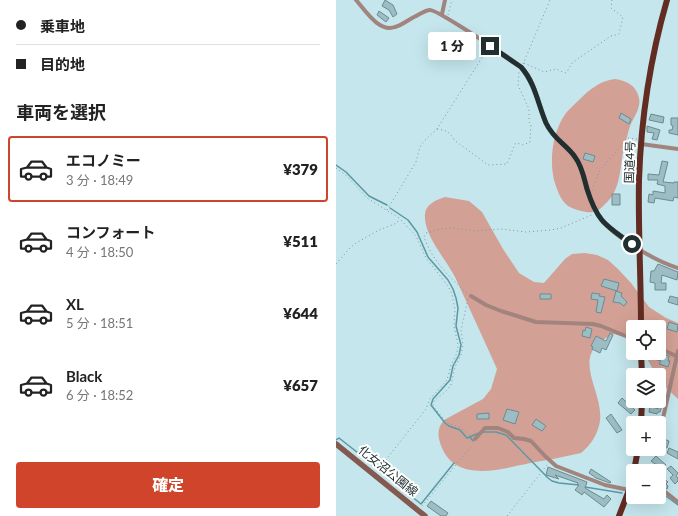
<!DOCTYPE html>
<html lang="ja">
<meta charset="utf-8">
<style>
:root{--surface:#fff;--page:#f2f2f2;--text:#222;--muted:#767676;--line:#e0e0e0;--accent:#cf442a}
body{margin:0;font-family:Lato,"Noto Sans JP",sans-serif;background:var(--page);color:var(--text);height:100vh;display:flex;flex-direction:column;font-size:15px;white-space:nowrap}
*{box-sizing:border-box;margin:0}
p{font-size:13px;color:var(--muted)}
.icon{flex:none;width:22px;height:22px;fill:none;stroke:currentColor;stroke-width:2;stroke-linecap:round;stroke-linejoin:round}
.map{position:relative;flex:1;overflow:hidden}
.sheet{display:flex;flex-direction:column;background:var(--surface);width:336px}
.sheet>*{flex:none}
.top-card{display:grid;align-content:center;height:88px;padding:0 16px;background:var(--surface)}
.tools{position:absolute;left:290px;top:320px;display:grid;gap:8px}
.tools a{display:grid;place-items:center;width:40px;height:40px;border-radius:4px;background:var(--surface);box-shadow:0 4px 16px #0002;font-size:20px}
.end{position:absolute;width:18px;height:18px;margin:-9px;border:5px solid #222f31;background:#fff;box-shadow:0 0 0 2px #fff}
.from{border-radius:50%}
.bubble{position:absolute;height:28px;border-radius:4px;background:var(--surface);box-shadow:0 4px 16px #0002;font-size:13px;font-weight:800;line-height:28px;text-align:center}
.top-card b{display:flex;align-items:center;gap:14px;height:38px;font-size:15px}
.top-card b+b{border-top:1px solid var(--line)}
.top-card i{width:10px;height:10px;background:var(--text)}
ul{padding:0;list-style:none}
li{display:flex;align-items:center;gap:12px;height:66px;margin:0 8px 6px;padding:0 8px;border:2px solid transparent;border-radius:4px}
li div{flex:1}
li b{display:block;font-size:15px}
li em{font-style:normal;font-weight:800}
li.current{border-color:var(--accent)}
li>.icon{width:36px;height:36px;stroke-width:1.5}
h2{padding:0 16px;font-size:18px;line-height:48px}
.primary-button{display:flex;gap:8px;margin-top:auto;padding:8px 16px}
.primary-button a{flex:1;height:46px;border-radius:4px;background:var(--accent);color:#fff;font-size:16px;font-weight:800;line-height:46px;text-align:center}
main{display:flex;flex:1;min-height:0}
.map>svg:first-child{display:block}
</style>
<main>
<section class="sheet">
<div class="top-card">
<b><i class="from"></i>乗車地</b>
<b><i></i>目的地</b>
</div>
<h2>車両を選択</h2>
<ul>
<li class="current"><svg class="icon" aria-label="car" viewBox="0 0 24 24"><path d="M5 17H2v-5l4-1 3-4h7l3 4 3 1v5h-3M9 17h6M6 11h13"/><circle cx="7" cy="17" r="2"/><circle cx="17" cy="17" r="2"/></svg><div><b>エコノミー</b><p>3 分 · 18:49</p></div><em>¥379</em></li>
<li><svg class="icon" aria-label="car" viewBox="0 0 24 24"><path d="M5 17H2v-5l4-1 3-4h7l3 4 3 1v5h-3M9 17h6M6 11h13"/><circle cx="7" cy="17" r="2"/><circle cx="17" cy="17" r="2"/></svg><div><b>コンフォート</b><p>4 分 · 18:50</p></div><em>¥511</em></li>
<li><svg class="icon" aria-label="car" viewBox="0 0 24 24"><path d="M5 17H2v-5l4-1 3-4h7l3 4 3 1v5h-3M9 17h6M6 11h13"/><circle cx="7" cy="17" r="2"/><circle cx="17" cy="17" r="2"/></svg><div><b>XL</b><p>5 分 · 18:51</p></div><em>¥644</em></li>
<li><svg class="icon" aria-label="car" viewBox="0 0 24 24"><path d="M5 17H2v-5l4-1 3-4h7l3 4 3 1v5h-3M9 17h6M6 11h13"/><circle cx="7" cy="17" r="2"/><circle cx="17" cy="17" r="2"/></svg><div><b>Black</b><p>6 分 · 18:52</p></div><em>¥657</em></li>
</ul>
<div class="primary-button"><a>確定</a></div>
</section>
<div class="map">
<svg width="342" height="516" viewBox="0 0 342 516">
<rect width="100%" height="100%" fill="#c4e6ec"/>
<path fill="#d3a095" d="M279,79C291,81 300,85 303,98C305,108 298,117 294,126C292,132 291,138 289,143C283,165 287,189 268,205C263,211 258,213 250,212C244,211 237,209 232,206C224,200 221,189 218,180C213,158 217,131 230,113C234,108 239,104 243,100C254,89 264,81 279,79Z
M109,197L133,201L146,212L167,249L183,273L198,282L208,283L229,259L236,254L249,253L261,255L272,260L282,269L295,283L313,307L330,318L342,323V399L323,381V375H320L308,353H323V327H297V339L278,334C230,354 268,389 264,421C262,434 255,445 245,453C228,457 211,460 194,463C166,469 121,483 106,448C102,438 100,429 108,420L147,399L155,389L161,369C147,338 133,307 119,277C110,259 87,235 89,214C90,204 100,200 109,197Z"/>
<g fill="none" stroke-linecap="round" stroke-linejoin="round">
<path stroke="#5a99a4" stroke-width="1.5" d="M0,165L10,172L33,196L51,205
M54,208L72,220L81,232L92,257L112,280L117,289L120,298L122,308L120,326L125,345L123,355L117,366L114,380L97,399L95,405L109,423L113,426L124,430L131,438L143,433
M147,432H160L170,435L212,478L216,481L223,483L243,485
M134,437L137,441
M0,440L3,438L40,467
M44,471L85,504L118,463
M249,487L286,493
M323,491L342,505"/>
</g>
<path fill="#9cbdc3" stroke="#6c8b91" d="M49,0L57,5L61,14L57,17L53,10L46,6Z
M43,11L53,18L50,22L41,15Z
M285,113L295,119L293,124L283,118Z
M315,114L328,117L327,123L313,120Z
M335,118H342V135L333,133V130H336L337,126L335,125Z
M311,126L324,130L321,140L316,139L318,133L311,132Z
M249,153L259,156L257,162L247,159Z
M326,161L332,162L327,182L338,183V182H342V198L338,197L337,201L319,198L318,203L312,202L313,194L317,195V191L329,193V186L321,184L322,180H312V174L323,175Z
M276,194H284V205H276Z
M322,264L342,272L341,280L326,275L325,283H330V290H319V283L314,282L315,271H318Z
M268,279L283,283L281,291L265,286Z
M280,291L286,293L285,296L291,302L288,306L284,303L277,302Z
M256,293L264,294L263,296L269,297L265,313L260,312L262,300L255,299Z
M204,294H215V299H204Z
M334,296L342,298V305L332,302Z
M333,322L342,325L341,332L331,329Z
M250,327L256,329L254,338L246,336L247,330L249,331Z
M274,333L277,335L270,350L266,348L264,353L256,349L257,347L255,346L260,336L270,341Z
M319,353L333,356L332,361H334L332,367L323,364L325,361L318,359Z
M323,377L330,379L327,389H329L327,394L329,395L327,399L323,398Z
M286,398L299,410L295,414L282,403Z
M324,402L327,403L324,412H322L321,414L313,412L314,406L322,409Z
M171,409L183,412L179,424L167,420Z
M153,413V419H141V414Z
M275,414L286,430L281,433L270,418Z
M200,419L210,426L206,431L196,425Z
M326,438L333,441L331,448L323,445Z
M333,448L342,452V459L331,453Z
M320,456L330,465L324,471L320,468L322,466L315,461Z
M335,466L342,473L340,476L342,478V481L339,484L334,478L337,475L331,469Z
M212,467L251,482L249,488L268,499L271,495L275,499L268,507L248,492L246,495L239,490L243,485L241,484L242,483L219,475L223,479L210,475Z
M255,469L275,482L274,483L260,478L253,473Z
M323,474L332,482L330,484L332,486L331,489L323,483Z
M95,501L112,513L110,516H105L91,506Z"/>
<g fill="none" stroke-linecap="round" stroke-linejoin="round">
<path stroke="#7f989d" stroke-width="1" stroke-dasharray="1 3" stroke-linecap="butt" d="M112,15L116,0
M188,63L208,72L220,69L229,73L231,72L236,63L240,60L275,36L283,34L287,17L275,8L276,0
M187,64L214,0
M101,129C110,130 114,132 118,140L152,165L171,164L179,144L181,143L187,145L194,142V140L195,125L193,122V109L182,85L183,72
M0,168L11,176L31,198L63,218L80,236L90,258L112,286L116,294L119,310L118,326L122,345L121,353L115,365L111,380L94,399L90,409L41,471
M256,190L262,174L265,169L292,138L301,139
M51,210L80,162L84,147L88,141L101,129L152,48
M0,264L14,248L20,243L43,230L61,223L63,219
M131,293C113,277 96,260 88,237L90,233L105,229L117,228L140,231L165,229L190,232L215,230L225,228L258,214
M132,299L125,330L127,345L125,355L119,367L115,385L110,391L98,401L97,406L110,422L125,428L136,437
M86,506L137,444
M171,516L211,465"/>
<path stroke="#a2847e" stroke-width="4" d="M20,0C29,10 43,33 59,27C66,25 72,20 78,17C83,15 89,10 94,10C100,9 179,61 186,68C200,81 202,106 210,123C218,140 232,145 241,160C251,176 251,197 261,213C272,234 319,261 342,268
M106,14L109,0
M305,144L342,149
M135,296L150,305L165,311L200,322L257,324L265,326L297,339
M323,348L342,357
M323,436L342,351
M139,439L149,428H162L172,432L178,438L188,439L195,441L209,456L220,466L269,485L293,490
M302,450L313,451L317,449
M323,488L328,491L342,502"/>
<path stroke="#835950" stroke-width="5.5" d="M0,444L89,516"/>
<path stroke="#622c22" stroke-width="6" d="M305,327C305,278 302,229 303,180C305,119 314,59 331,0
M305,353L306,375
M305,423L306,401
M298,471L302,449
M283,516L293,490L297,475"/>
</g>
<g fill="none" stroke-linecap="round" stroke-linejoin="round">
<path stroke="#222f31" stroke-width="5" d="M154,46L185,67C199,83 202,104 210,123C218,140 230,144 239,157C246,166 248,178 251,189C261,221 269,225 296,244"/>
</g>
<g text-anchor="middle" stroke-width="4" stroke-linejoin="round" paint-order="stroke">
<g font-size="12" fill="#222f31" stroke="#fff">
<text transform="translate(294 162) rotate(-88)" y="4">国道4号</text>
<text transform="translate(52 471) rotate(39)" y="4">化女沼公園線</text>
</g>
</g>
</svg>
<div class="tools">
<a><svg class="icon" aria-label="locate" viewBox="0 0 24 24"><circle cx="12" cy="12" r="6"/><path d="M12 2v4M12 18v4M2 12h4M18 12h4"/></svg></a>
<a><svg class="icon" aria-label="layers" viewBox="0 0 24 24"><path d="M12 4l9 5-9 5-9-5zM3 14l9 5 9-5"/></svg></a>
<a>+</a>
<a>−</a>
</div>
<i class="end from" style="left:296px;top:244px"></i>
<i class="end" style="left:154px;top:46px"></i>
<div class="bubble" style="left:92px;top:32px;width:48px">1 分</div>
</div>
</main>
